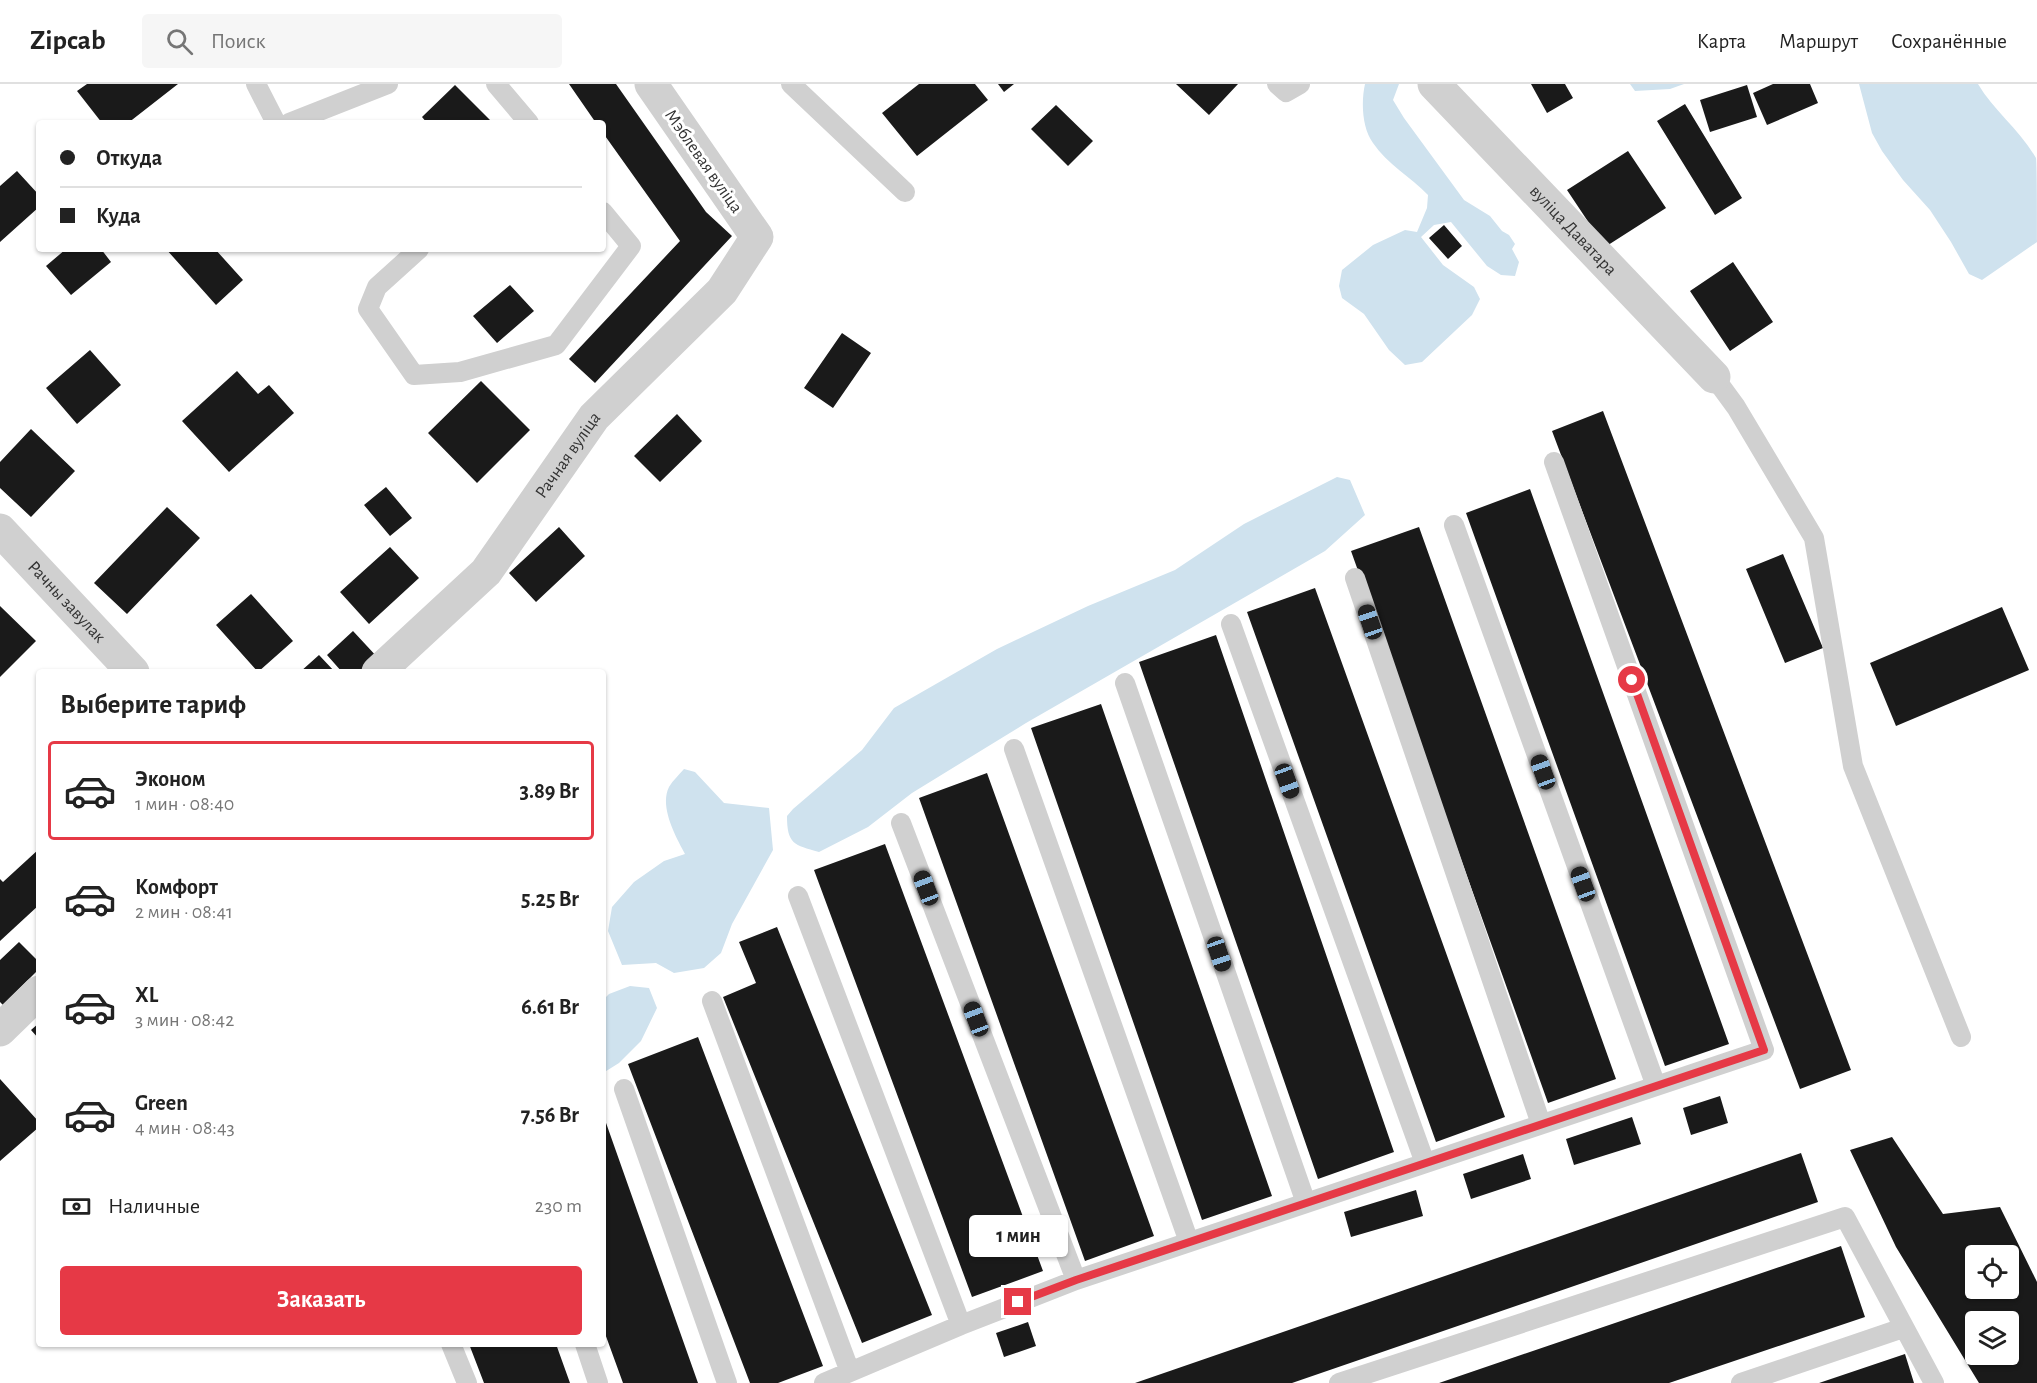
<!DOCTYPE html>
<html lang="ru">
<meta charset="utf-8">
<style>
:root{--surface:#fff;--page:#f6f6f6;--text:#222;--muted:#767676;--line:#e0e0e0;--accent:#e63946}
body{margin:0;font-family:"Alegreya Sans",sans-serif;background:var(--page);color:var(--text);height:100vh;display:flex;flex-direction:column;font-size:22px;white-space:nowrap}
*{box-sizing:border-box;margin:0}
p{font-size:20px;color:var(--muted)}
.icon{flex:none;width:33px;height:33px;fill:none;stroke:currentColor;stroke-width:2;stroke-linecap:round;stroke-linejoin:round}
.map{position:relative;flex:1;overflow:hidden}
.details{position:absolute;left:36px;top:585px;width:570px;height:678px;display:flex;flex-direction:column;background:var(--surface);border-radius:6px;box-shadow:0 2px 4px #0004}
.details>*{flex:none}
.top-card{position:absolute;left:36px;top:36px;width:570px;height:132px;border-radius:6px;box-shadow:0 2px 4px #0004;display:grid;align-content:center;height:132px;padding:0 24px;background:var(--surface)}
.buttons{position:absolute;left:1965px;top:1161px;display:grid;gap:12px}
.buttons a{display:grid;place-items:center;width:54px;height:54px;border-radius:6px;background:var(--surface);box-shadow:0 2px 4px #0004;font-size:30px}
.end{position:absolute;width:27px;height:27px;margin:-14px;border:8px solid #e63946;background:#fff;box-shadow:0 0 0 3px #fff}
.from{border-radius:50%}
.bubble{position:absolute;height:42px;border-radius:6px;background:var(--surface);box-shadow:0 2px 4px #0004;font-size:20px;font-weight:700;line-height:42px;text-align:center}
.car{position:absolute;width:18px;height:36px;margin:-18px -9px;border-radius:8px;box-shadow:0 0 4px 2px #0007;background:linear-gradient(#222 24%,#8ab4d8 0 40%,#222 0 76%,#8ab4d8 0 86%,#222 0)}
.top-card b{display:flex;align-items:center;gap:21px;height:57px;font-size:22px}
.top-card b+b{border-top:2px solid var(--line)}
.top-card i{width:15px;height:15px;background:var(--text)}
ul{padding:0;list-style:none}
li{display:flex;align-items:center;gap:18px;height:99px;margin:0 12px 9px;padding:0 12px;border:3px solid transparent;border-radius:6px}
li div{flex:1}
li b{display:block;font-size:22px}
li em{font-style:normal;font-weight:700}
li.active{border-color:var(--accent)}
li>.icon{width:54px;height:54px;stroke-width:1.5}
h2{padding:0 24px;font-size:27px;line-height:72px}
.pay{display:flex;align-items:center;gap:15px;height:66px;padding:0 24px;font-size:22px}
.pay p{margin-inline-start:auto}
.primary-button{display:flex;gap:12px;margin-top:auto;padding:12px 24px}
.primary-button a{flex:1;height:69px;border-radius:6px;background:var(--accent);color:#fff;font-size:24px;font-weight:700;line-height:69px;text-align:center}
header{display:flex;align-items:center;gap:36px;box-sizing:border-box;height:84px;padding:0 30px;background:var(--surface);border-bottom:2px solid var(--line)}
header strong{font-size:28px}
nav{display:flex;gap:33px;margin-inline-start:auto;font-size:21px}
.search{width:420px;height:54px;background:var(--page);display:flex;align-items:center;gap:15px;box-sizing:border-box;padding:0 21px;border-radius:6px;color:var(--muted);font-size:22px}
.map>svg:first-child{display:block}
</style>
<header>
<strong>Zipcab</strong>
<div class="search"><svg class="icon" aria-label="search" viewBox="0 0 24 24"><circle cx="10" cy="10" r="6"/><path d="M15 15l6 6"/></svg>Поиск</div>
<nav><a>Карта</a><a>Маршрут</a><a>Сохранённые</a></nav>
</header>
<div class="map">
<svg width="2037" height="1299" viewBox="0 0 2037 1299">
<rect width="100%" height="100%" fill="#fff"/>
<path fill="#cfe2ee" d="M1365,0H1399L1393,16L1404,34L1464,116L1490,132L1502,147L1509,151L1515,160L1512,165L1519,178L1515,192L1501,191L1487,182L1451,138L1434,141L1421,153L1443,181L1474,203L1480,215L1472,231L1422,278L1405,281L1389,266L1364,230L1342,214L1339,202L1342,186L1373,161L1405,146L1417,148L1427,124L1428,111C1411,93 1387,80 1373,59C1362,44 1361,18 1365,0Z
M1630,0H1684L1670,5L1635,7Z
M1859,0H1978C1994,27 2020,46 2036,74C2037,80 2037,145 2037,158L1982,196L1969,190L1951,158L1930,126L1903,96L1882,67L1872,49Z
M1337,393L1350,396L1365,431L1325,467L1026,639L912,709L868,743L819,768C794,761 787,760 787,732L793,725L862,666L894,624L997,565L1088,522L1175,486L1244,440Z
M684,685L695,688L724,719L769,724L773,766L732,840L721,869L704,884L674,889L656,879L622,881L608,847L612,823L634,798L664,777L685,770C676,753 659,723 669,703C673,696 679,691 684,685Z
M630,902L649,904L657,924L641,957L619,979L603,989V916L609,910Z"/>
<path fill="#1a1a1a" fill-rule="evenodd" d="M87,0H178L128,39H102L77,7Z
M569,0H616L706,128L732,152L595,299L569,275L680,157L603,49V39H596Z
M919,0H975L988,16L917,72L882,29Z
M998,0H1014L1004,8Z
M1176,0H1238L1209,31Z
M1531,0H1565L1573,14L1547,29Z
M1773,0H1810L1818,19L1767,41L1753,9Z
M455,1L493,39H427L422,33Z
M1747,1L1757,33L1710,48L1700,16Z
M1685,20L1742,114L1715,131L1657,37Z
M1056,21L1093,57L1068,82L1031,45Z
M1628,67L1666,124L1605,163L1567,106Z
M17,87L39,111V123L0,158V102Z
M1444,141L1462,162L1448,175L1429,154Z
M66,165H101L111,178L71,211L46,182Z
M166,165H215L243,196L216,221Z
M1733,178L1773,238L1730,267L1690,207Z
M510,201L534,227L497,259L473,232Z
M842,249L871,269L833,324L804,304Z
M90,266L121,301L77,340L46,304Z
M237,287L258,310L269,301L294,329L229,388L182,337Z
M481,297L530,346L477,399L428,349Z
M1603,327L1851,986L1800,1005L1552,347Z
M677,330L702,357L660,398L634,372Z
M31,345L75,387L31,433L0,404V378Z
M386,403L412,434L390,452L364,421Z
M1530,405L1729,960L1665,982L1466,429Z
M167,423L200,454L127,530L94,499Z
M559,443L585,472L536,518L509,489Z
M1419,443L1616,995L1548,1019L1351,467Z
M390,463L419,494L369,540L340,508Z
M1783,470L1823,564L1785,579L1746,485Z
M1315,504L1505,1033L1436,1058L1247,528Z
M251,510L293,557L258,588L216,541Z
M0,522L36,557L0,593Z
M2002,523L2029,586L1896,642L1870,579Z
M353,547L379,575L365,588H342L327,571Z
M1216,551L1394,1068L1318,1095L1139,578Z
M319,571L335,588H300Z
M1101,620L1272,1112L1202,1136L1031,644Z
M987,689L1154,1152L1085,1177L919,714Z
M885,760L1043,1187L972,1213L814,786Z
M39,765V821L0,857V795L3,798Z
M777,843L932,1231L862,1259L723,913L756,899L739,858Z
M19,858L39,878V885L3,921L0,918V876Z
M39,939V955L31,946Z
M698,953L823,1282L778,1299H750L628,980Z
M0,995L39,1038V1043L0,1077Z
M1720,1012L1728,1039L1691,1051L1683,1024Z
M1632,1033L1641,1060L1574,1081L1566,1055Z
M605,1036L698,1299H623L603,1244V1037Z
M1892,1053L1943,1130L2000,1123L2037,1198V1299H1979L1896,1163L1850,1066ZM1976,1172H2008V1204H1976ZM1976,1238H2008V1270H1976Z
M1801,1069L1818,1118L1292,1299H1135Z
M1523,1070L1531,1095L1471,1115L1463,1090Z
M1416,1106L1423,1132L1351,1153L1344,1128Z
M1841,1162L1865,1233L1669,1299H1439Z
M1028,1238L1036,1262L1004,1273L996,1249Z
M469,1260H556L570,1299H484Z
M1905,1270L1914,1299H1819Z"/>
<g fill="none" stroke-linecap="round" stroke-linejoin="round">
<path stroke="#d0d0d0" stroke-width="20" d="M256,0L276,39
M496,0L529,39
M791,0L905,108
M1277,0L1286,8L1300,0
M289,39L388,0
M419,165L377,203L368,225L414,291L460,288L556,261L631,162L603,128
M1714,293L1736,323L1814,454L1853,682L1961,953
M1454,441L1656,1002
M1355,494L1541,1040
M1231,540L1425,1079
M1125,599L1306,1119
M1014,665L1189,1158
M901,739L1076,1196
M798,812L961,1241
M712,917L850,1288
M624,1005L727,1299
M451,1260L467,1299
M585,1260L598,1299
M824,1299L961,1241L1076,1196L1764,966L1554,378
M1339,1299L1845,1133L1934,1299
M1741,1299L1903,1244"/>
<g stroke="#d0d0d0" stroke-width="33">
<path id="s1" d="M1434,0L1714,293"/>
<path id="s2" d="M0,446L133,588"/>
<path id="s3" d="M378,588L486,488L594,333L722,207L757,153L651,0"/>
<path d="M0,946L39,908"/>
</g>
</g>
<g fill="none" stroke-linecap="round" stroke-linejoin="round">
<path stroke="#e63946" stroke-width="8" d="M1018,1218L1076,1196L1764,966L1632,596"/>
</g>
<g text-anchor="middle" stroke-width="6" stroke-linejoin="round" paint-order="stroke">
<g font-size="18" fill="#333" stroke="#fff">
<text transform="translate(704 77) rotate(55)" y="6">Мэблевая вуліца</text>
<text dy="6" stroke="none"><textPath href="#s1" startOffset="202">вуліца Даватара</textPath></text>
<text dy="6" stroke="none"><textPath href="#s3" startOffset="290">Рачная вуліца</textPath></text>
<text dy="6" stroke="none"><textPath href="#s2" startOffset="98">Рачны завулак</textPath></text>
</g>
</g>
</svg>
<div class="buttons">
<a><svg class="icon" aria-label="locate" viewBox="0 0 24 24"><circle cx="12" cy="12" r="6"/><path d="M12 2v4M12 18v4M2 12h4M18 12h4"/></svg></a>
<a><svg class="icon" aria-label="layers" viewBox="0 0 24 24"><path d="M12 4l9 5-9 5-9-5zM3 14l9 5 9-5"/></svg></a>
</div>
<i class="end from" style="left:1632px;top:596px"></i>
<i class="end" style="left:1018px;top:1218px"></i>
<div class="bubble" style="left:969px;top:1131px;width:99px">1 мин</div>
<i class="car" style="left:1370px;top:538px;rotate:341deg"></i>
<i class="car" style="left:1543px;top:688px;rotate:340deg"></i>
<i class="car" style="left:1287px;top:697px;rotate:160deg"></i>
<i class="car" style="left:1583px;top:800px;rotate:340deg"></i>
<i class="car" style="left:926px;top:804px;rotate:339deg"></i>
<i class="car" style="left:1219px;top:870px;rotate:161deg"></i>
<i class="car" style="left:976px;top:935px;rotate:339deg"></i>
<div class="top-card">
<b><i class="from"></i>Откуда</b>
<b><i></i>Куда</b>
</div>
<section class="details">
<h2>Выберите тариф</h2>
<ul>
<li class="active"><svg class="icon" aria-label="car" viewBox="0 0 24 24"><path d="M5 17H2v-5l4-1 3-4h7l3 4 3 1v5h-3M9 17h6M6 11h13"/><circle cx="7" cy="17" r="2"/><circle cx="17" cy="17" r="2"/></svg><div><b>Эконом</b><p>1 мин · 08:40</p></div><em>3.89 Br</em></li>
<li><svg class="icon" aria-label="car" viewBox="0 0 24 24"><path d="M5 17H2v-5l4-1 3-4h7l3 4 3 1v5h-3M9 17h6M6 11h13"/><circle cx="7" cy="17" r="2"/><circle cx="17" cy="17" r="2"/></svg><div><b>Комфорт</b><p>2 мин · 08:41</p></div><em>5.25 Br</em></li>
<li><svg class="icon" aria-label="car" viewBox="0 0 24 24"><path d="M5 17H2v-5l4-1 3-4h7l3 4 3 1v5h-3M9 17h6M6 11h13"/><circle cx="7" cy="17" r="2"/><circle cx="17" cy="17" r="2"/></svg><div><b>XL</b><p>3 мин · 08:42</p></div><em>6.61 Br</em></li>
<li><svg class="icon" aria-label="car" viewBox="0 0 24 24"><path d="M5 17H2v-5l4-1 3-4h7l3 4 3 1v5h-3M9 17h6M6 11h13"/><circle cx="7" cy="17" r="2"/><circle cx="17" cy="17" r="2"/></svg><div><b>Green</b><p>4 мин · 08:43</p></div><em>7.56 Br</em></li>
</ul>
<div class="pay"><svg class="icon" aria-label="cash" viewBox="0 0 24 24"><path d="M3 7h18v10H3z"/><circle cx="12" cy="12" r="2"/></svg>Наличные<p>230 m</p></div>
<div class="primary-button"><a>Заказать</a></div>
</section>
</div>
